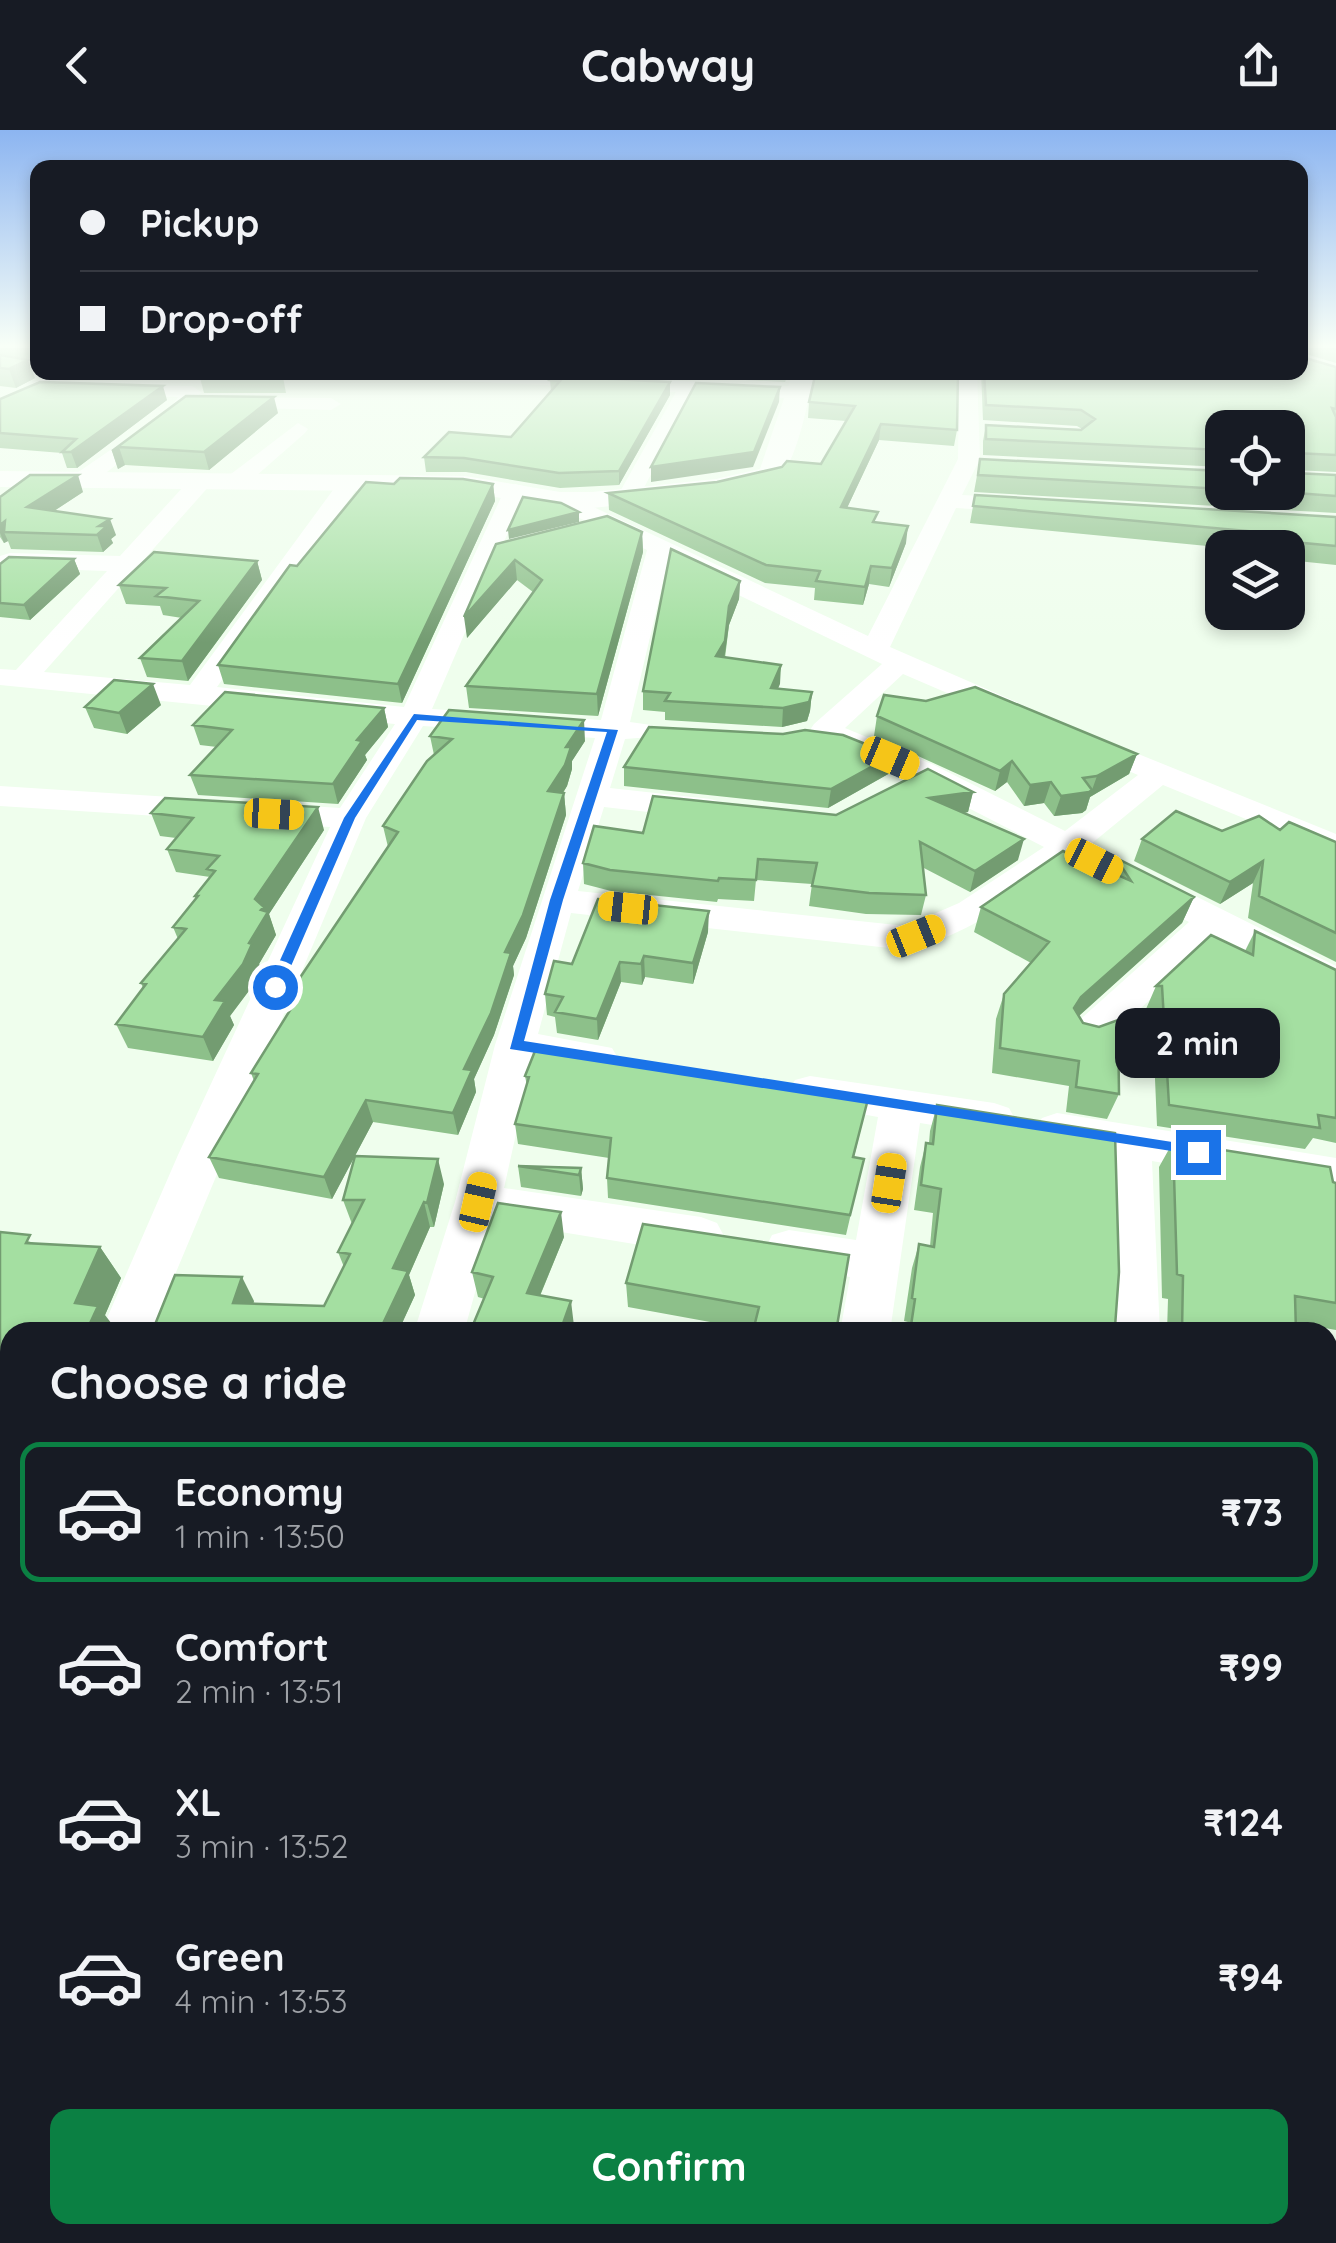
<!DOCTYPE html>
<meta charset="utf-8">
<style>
:root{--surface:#171b24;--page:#20242c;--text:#f1f3f6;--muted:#9ea1a6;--line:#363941;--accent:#0b8043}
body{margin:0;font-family:Quicksand,sans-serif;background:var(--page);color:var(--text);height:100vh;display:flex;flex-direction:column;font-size:38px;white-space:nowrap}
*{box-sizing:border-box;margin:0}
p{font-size:32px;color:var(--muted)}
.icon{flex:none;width:55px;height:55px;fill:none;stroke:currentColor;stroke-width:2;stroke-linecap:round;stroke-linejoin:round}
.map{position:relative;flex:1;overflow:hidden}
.sheet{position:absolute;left:0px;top:1192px;width:1338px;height:922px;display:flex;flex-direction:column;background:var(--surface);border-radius:30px 30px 0 0;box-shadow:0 5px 15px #0003}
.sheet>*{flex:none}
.top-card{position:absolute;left:30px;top:30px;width:1278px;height:220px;border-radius:20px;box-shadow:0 5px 15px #0003;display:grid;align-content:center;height:220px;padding:0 50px;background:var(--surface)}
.buttons{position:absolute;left:1205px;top:280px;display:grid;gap:20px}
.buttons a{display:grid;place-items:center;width:100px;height:100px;border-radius:20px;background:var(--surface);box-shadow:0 5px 15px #0003;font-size:50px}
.end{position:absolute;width:45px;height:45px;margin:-22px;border:12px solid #1a73e8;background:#fff;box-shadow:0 0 0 5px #fff}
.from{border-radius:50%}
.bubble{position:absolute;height:70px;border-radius:20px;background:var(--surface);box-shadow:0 5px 15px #0003;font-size:32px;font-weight:800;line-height:70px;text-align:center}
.car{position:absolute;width:30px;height:60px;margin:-30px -15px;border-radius:12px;box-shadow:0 0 8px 2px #0007;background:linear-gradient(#f5c518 24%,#345 0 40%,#f5c518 0 76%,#345 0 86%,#f5c518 0)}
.top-card b{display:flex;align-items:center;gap:35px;height:95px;font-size:38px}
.top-card b+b{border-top:2px solid var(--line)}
.top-card i{width:25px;height:25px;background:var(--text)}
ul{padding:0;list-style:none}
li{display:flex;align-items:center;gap:30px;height:140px;margin:0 20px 15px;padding:0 30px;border:5px solid transparent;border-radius:20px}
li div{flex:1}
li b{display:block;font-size:38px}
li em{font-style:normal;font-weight:800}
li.active{border-color:var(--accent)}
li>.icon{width:90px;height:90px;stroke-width:1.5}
h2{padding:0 50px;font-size:45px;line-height:120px}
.action{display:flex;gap:20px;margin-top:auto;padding:20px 50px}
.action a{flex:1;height:115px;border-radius:20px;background:var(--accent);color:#fff;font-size:40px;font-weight:800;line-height:115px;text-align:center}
header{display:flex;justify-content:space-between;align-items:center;height:130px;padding:0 50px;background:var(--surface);font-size:45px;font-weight:800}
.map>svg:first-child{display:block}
</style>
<header><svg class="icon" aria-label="back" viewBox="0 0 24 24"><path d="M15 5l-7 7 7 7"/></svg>Cabway<svg class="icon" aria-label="share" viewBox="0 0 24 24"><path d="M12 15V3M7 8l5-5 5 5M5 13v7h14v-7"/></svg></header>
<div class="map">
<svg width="1336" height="2113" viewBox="0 0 1336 2113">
<rect width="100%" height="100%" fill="#effeed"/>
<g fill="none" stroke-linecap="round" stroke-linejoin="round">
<path fill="#fff" fill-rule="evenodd" d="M55,242H79L0,284V270Z
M376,242H505L800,257L810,263L800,269L694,263L639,367L628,374L617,367L676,262L385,247Z
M959,242H977L980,329L962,365L1035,369L1046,376L1035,383L956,378L890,517L1030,578L1035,584L1030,590H1010L903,544L845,598L934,635L1065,701L1138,645L1068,615L1064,609L1068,603L1079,600L1336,704V726L1163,655L1091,714L1336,836V865L1217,806L1102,915L1088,919L1074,915L1068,905L1074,895L1189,792L1070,730C1020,768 969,804 908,820L571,783L538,904L612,918L618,928L612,938L598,942L532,932L504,1058L701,1087L717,1093L724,1106L717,1119L701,1125L495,1091L464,1202H414L455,1072L495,915L595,608L423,596L366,688L151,1202H101L178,1025L330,697L0,676V656L340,678L395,594L0,555V539L16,540L107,441L15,438L0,444V426L10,423L120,426L195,344H211L214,349L211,354L44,542L190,555L344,345H360L363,350L217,557L404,577L504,361L515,354L523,356L526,361L432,579L601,590L647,420L552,375L549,370L552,365H568L868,506L958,329ZM668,431L882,534L814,594L810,600L814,606L912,649L1044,717L959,773L906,796L578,761L604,677L710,689L722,686L726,679L722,672L710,669L610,658L625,609L651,607L655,601L651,595L630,592Z
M107,254L192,256L201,262L191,277L184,279L174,273L178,267L100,264V256Z
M218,267L331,268L341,274L331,280L211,277V269Z
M160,286L167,288V296L90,355H74L71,350L74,345Z
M298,293L308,299L305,303L247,354H231L228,349L231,344Z
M810,946L994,973L1009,978L1015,989L1009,1000L994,1005L920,993L890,1202H840L850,1147L772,1133L765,1119L772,1105L789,1100L856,1110L878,987L795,972L789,961L795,950Z
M1057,983L1336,1028V1062L1152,1031L1160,1202H1110L1107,1024L1042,1010L1035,999L1042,988Z
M10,1454V1534L0,1538V1459Z
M0,1630L10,1631V1695L0,1694Z
M81,2105H161L158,2113H78Z
M303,2105H383L379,2113H299Z
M771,2105H851L849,2113H769Z"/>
<path fill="#fff" fill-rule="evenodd" d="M793,242H815C806,278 800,319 780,350L716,365L592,378H560L465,362L0,357V341L465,346L560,362H592L716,349L760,339Z"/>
</g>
<path fill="#8dc08a" d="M0,218H38V230L20,228L35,248L16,258L0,256Z
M1300,218H1336V233L1302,223V227L1336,237V342L1294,340V343L1336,345V383L974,362L980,329L1222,341V362H1288L1222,298V339V337L983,325V311L986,295L1082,299L1077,296L983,290L981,242H1300Z
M74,242H132L122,250L77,249Z
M588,242H789L785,252Z
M816,242L957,300L954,316L879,310L847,378L876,393L906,413L889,457L869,454L863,475L814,470L815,458L765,453L609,380L608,363L717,352L821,334L846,291L808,288L809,272Z
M199,244L283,247L286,263H204Z
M550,250L670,265L619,355L560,358L466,342H426L424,327L511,307L551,262Z
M186,266L278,283L209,340L125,335L118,339L112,321Z
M0,269L167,270L77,338H67L62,323L0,318Z
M394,354H493L495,371L402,573L224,554L218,535L297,436Z
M83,362L54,381L116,405L111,409L113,413L103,422L11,419L8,411L4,413L0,407V367Z
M975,365L1336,387V435L1288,430V418H1228L970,393Z
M642,402L643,422L598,586L469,578L466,556L533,462L517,450L467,508L496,414Z
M74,429L80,444L30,490L0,487V434Z
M257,431L262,450L188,551L147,547L140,528L182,488L163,485L160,476L126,474L119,455Z
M740,451L739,469L729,495L725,528L781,535L778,558L812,562L810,581L807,591L782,597L665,590V582L643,580V561Z
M161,575L127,604L94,598L85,577Z
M384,578L388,597L365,625L367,630L338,674L198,665L190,645L217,617L200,615L193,595Z
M877,586L1137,624L1129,644L1090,667L1086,680L1082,683L1054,686L1044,673L1024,676L1007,652L995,661L874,606Z
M783,604L893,625L890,643L828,678L624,656V637Z
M430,606L585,611L572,631V639L567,656L563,663H564L566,685L526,808L513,836L514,845L494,905L474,949L476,962L458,1005L373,992L332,1069L219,1048L209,1027L254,951L251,943L291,879L287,867L388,717L383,696L434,625Z
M973,662L968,682L964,683L1018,730L970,762L922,737L926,765L921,785L866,784L809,776L812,754L756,750L754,771L718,769L717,772L611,761L584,754L583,733L643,703L836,685Z
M151,683L324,700L269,784L276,805L259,834L261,838L251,858L230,886L234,895L213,931L128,918L116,894L143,858L141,853L178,809L173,797L196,769L195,766L210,747L176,742L167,719L176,708L160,706Z
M1280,700L1336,712V832L1248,788L1253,753L1220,774L1134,731L1142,709L1222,701Z
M1116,728L1194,767L1182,793L1079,886L1119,964L1107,989L1066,982L1069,956L992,943L996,889L1004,864L1031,833L974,802L981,777L1111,742Z
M1255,801L1336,840V1013L1313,1008L1305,1019L1157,996L1152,878L1146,879L1156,856L1245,821Z
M708,802L693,854L645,847L642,855L621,852L598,910L557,903L555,887L547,885L545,864L572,834Z
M525,946L868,969L854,1027L859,1049L846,1105L608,1068L607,1048L609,1028L518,1014L515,994L527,956Z
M937,975L1115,1197L1138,1202H906L908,1192L904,1191L912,1138L919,1114L930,1116L933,1083L914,1080L920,1037L926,1013H929L930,1001Z
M1173,1012L1336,1053V1200L1296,1193V1202H1167L1168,1169L1162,1168L1159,1037Z
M518,1036L581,1038L583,1059L581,1066L521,1057Z
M444,1054L434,1097H430L409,1145L415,1165L398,1202H152L254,1171L253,1174L324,1176L344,1137L338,1122L352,1094L343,1070Z
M643,1094L836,1202H754V1200L628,1177L626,1153Z
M0,1102L37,1114L100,1117L121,1148L105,1185L10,1202V1389L0,1388Z
M564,1107L540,1166L574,1196L478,1167L472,1142Z
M1328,1276L1336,1278V1416L1328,1414Z
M10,1514V1641L0,1636V1541Z"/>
<path fill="#739c71" d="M28,230L35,248L16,258L9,239Z
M120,242H132L122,250Z
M670,252V265L619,355V341Z
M163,256L167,270L77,338L71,322Z
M780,257L779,272L753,337L651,352V337Z
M274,267L278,283L209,340L204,322Z
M881,294L879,310L839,395L841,377Z
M119,317L125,335L118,339L112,321Z
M78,345L83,362L34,394L27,377Z
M493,354L495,371L402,573L398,554Z
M579,382V392L509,409L508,400Z
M110,389L116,405L111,409L113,413L103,422L97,405L99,396Z
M5,391L4,402L8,411L4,413L0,403V395Z
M908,396L906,413L889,457L892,438Z
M642,402L643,422L598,586L597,564Z
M74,429L80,444L30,490L24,475Z
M515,430L517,450L467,508L464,487Z
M257,431L262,450L188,551L182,531Z
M871,436L869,454L863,475L865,457Z
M740,451L739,469L729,495L724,530L716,526L729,476Z
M781,535L780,554L770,577L771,558Z
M153,554L161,575L127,604L119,583Z
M812,562L810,581L807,591L782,597L783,578Z
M384,578L388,597L365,625L367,630L338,674L333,654L357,610Z
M584,590L585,611L572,631V639L567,656L550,683L548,661L566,617Z
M1137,624L1129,644L1090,667L1086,680L1082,683L1054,686L1061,666L1092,660L1097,646Z
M893,625L890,643L828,678L831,659Z
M1012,631L1007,652L995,661L1000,641Z
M1051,652L1044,673L1024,676L1030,655Z
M973,662L968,682L925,688L929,668Z
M564,663L566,685L526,808L513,836L514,845L494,905L474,949L476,962L458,1005L453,983L464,939Z
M318,677L324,700L269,784L276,805L259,834L261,838L251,858L230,886L234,895L213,931L203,907L215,870L249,813L255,769Z
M1024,709L1018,730L970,762L975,741Z
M1263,731L1253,753L1220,774L1230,752Z
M1194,767L1182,793L1072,892L1074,878L1081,867Z
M709,781L708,802L693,854V833Z
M644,826L645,847L642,855L641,834Z
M620,832L621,852L598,910L597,889Z
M366,970L373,992L332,1069L324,1047Z
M438,1029L444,1054L434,1097L427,1073Z
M581,1038L583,1059L581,1066L579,1045Z
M424,1072L430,1097L409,1145L415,1165L398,1202H379L393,1138Z
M561,1082L564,1107L531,1187L527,1163Z
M100,1117L121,1148L105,1185L118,1202H86L75,1173Z
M242,1147L254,1171L246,1197L233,1173Z
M571,1171L574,1196L571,1202H560Z"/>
<path fill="#a4dfa1" stroke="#739c71" stroke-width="2.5" d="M1300,218H1302V227L1336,237V279L1332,278L1336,287V325L1295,323L1291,326L1294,343L1336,345V366L1282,362H1288V298H1222V320L986,309V295L1081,300L1095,289L1081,280L986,275L984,242H1300Z
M0,225L28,230L9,239L0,238Z
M816,242H958L957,300L881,294L841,377L878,382L873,392L908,396L892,438L871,436L865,457L816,451L820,441L766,435L608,363L717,352L782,337L787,331L821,334L855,276L809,272Z
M199,244H203L283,247H200Z
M555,246L670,252L619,341L559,343L464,328L424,327L449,302L511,307L560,251L550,250Z
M40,252L163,256L71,322H62L76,309L0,303V269Z
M696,253L780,257L754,322L651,337Z
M186,266L274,267L204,322L119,317L112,321Z
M980,329L1222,341V359L978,345Z
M30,345H78L27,377L110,389L99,396H107L97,405L4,402L5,391L0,395V367Z
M400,348L463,349L493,354L398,554L218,535L290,435L297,436L366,352L394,354Z
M975,365L1336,387V416L1293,412L1291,405L973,376Z
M523,367L561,373L579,382L508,400Z
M607,386L642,402L597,564L466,556L542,450L515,430L464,487L496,414Z
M671,419L740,451L729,476L725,511L716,526L781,535L771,558L812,562L809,572L783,578L665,571L670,563L643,561Z
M154,422L257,431L182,531L140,528L199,471L156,466L166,458L119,455Z
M9,427L74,429L24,475L0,473V434Z
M114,550L153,554L119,583L85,577Z
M975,557L1137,624L1097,646L1083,648L1092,660L1089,662L1061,666L1051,652L1030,655L1012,631L1000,641L877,586L884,565L926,571Z
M225,562L384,578L357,610L362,611L333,654L190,645L232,600L193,595Z
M449,580L584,590L566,617H571L565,635L548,661L564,663L523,785L505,822L511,823L491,883L464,939L472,940L453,983L366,970L324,1047L209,1027L258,944L251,943L297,869L287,867L398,702L383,696L427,631L452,609L430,606Z
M649,597L783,604L805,600L843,605L893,625L831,659L624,637Z
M928,639L973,662L929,668L1024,709L975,741L920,712L926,765L869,763L812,756L817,733L758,729L756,750L719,748L718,751L610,740L583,733L594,696L643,703L653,666L836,685Z
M165,668L318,677L255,769L264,777L261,780L268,782L249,813L252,814L243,834L215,870L225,871L203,907L116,894L146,854L141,853L186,799L173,797L198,766H195L215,741L207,739L219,726L167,719L193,688L151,683Z
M1176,681L1222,701L1259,686L1280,700L1289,692L1336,712V803L1259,766L1263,731L1230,752L1142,709Z
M1063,721L1131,751L1116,728L1194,767L1081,867L1074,878L1083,893L1099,897L1118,890L1119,964L1076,957L1079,931L1000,918L1004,864L1049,812L981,777Z
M598,769L709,781L693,833L644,826L641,834L620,832L597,889L555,882L563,867L545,864L554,831L572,834Z
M1255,801L1336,840V988L1318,985L1320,998L1169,975L1162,856H1156L1211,805L1253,825Z
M537,916L868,969L853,1027L864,1029L850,1085L607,1048L611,1008L515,994L529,947L525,946Z
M937,975L1115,1003L1119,1142L1115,1197L1138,1202H910L915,1169L912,1168L919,1114L934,1117L941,1059L921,1055L926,1013L933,1014Z
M1173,1012L1330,1037L1333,1052L1336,1053V1173L1295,1166L1296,1202H1182L1183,1146L1177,1144Z
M355,1026L438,1029L427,1073L424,1072L393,1138L408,1141L379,1202H381H152L175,1145L242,1147L233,1173L324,1176L350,1124L338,1122L364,1070H343Z
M518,1036L581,1038L579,1045Z
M498,1073L561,1082L527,1163L571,1171L560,1202H470L493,1147L472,1142Z
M643,1094L849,1125L836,1202H802L755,1193L759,1177L626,1153Z
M0,1102L30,1105L26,1113L100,1117L75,1173L98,1176L86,1202H10V1366L0,1365Z
M1328,1276L1336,1278V1391L1328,1388Z
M10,1514V1630L0,1629V1541Z"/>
<linearGradient id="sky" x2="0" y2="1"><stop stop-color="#8cb5f1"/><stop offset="0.42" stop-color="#f8fff7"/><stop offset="1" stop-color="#f8fff7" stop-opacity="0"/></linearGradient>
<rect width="1336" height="513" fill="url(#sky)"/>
<path fill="#1a73e8" d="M414,584L618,600L563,770L524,911L1198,1016L1204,1018V1026L510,919L550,770L607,602L417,590L355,688L282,857L270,860L268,857L344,688Z"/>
</svg>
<div class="buttons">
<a><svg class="icon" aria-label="locate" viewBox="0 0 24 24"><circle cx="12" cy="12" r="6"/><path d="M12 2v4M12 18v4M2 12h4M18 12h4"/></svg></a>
<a><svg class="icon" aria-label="layers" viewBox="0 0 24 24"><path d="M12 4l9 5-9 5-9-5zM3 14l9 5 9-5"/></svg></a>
</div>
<i class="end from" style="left:275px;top:857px"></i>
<i class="end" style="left:1198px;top:1022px"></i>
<div class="bubble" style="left:1115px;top:878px;width:165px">2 min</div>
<i class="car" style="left:890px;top:628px;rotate:113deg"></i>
<i class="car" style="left:274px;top:684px;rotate:93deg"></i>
<i class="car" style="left:1094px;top:731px;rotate:117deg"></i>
<i class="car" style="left:628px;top:778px;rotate:276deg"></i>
<i class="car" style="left:916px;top:806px;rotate:68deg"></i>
<i class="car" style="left:889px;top:1053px;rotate:9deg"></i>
<i class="car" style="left:478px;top:1072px;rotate:13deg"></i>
<div class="top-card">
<b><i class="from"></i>Pickup</b>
<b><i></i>Drop-off</b>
</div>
<section class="sheet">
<h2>Choose a ride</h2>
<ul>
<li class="active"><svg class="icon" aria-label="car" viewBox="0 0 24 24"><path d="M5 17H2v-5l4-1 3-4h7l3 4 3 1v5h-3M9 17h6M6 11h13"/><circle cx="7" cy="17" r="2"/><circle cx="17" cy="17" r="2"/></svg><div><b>Economy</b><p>1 min · 13:50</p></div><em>₹73</em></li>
<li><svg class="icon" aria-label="car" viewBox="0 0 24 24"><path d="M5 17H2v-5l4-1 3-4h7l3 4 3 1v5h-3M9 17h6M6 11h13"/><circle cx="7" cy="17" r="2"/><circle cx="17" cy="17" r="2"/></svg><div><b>Comfort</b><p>2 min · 13:51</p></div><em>₹99</em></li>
<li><svg class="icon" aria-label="car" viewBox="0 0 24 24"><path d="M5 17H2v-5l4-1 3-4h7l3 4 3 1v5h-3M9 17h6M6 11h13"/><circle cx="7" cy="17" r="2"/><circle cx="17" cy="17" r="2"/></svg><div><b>XL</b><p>3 min · 13:52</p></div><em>₹124</em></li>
<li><svg class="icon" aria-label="car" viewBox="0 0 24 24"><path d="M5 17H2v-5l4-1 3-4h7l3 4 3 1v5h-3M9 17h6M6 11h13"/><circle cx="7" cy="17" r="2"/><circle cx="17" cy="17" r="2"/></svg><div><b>Green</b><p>4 min · 13:53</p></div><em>₹94</em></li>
</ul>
<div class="action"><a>Confirm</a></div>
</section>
</div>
